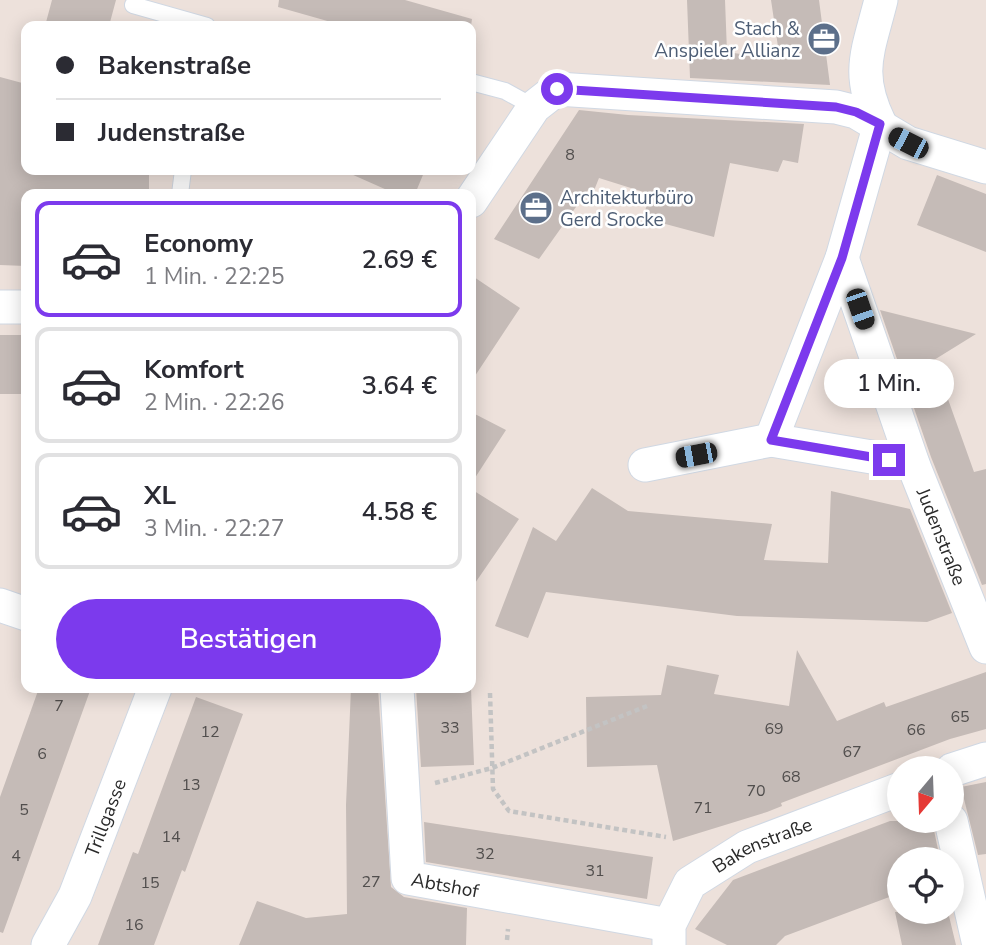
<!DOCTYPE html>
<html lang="de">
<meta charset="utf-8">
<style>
:root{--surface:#fff;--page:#f2f2f3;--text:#2b2b33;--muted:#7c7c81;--line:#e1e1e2;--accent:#7c3aed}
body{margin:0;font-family:"Nunito Sans",sans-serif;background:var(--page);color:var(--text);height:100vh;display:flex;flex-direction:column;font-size:26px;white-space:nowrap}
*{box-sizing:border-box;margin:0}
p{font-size:23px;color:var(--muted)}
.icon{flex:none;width:38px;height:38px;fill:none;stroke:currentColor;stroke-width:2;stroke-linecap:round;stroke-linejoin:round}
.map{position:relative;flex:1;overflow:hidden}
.sheet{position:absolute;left:21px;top:189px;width:455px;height:504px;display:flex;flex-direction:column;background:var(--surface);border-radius:14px;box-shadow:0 4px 18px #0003}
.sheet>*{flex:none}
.guide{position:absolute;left:21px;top:21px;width:455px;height:154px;border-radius:14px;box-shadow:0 4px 18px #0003;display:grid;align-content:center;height:154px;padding:0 35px;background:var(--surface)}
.needle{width:46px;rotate:199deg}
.fabs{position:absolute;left:887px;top:756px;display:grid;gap:14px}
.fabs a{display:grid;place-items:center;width:77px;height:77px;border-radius:50%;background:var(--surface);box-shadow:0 4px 18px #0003;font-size:35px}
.end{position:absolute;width:32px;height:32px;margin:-16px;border:9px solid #7c3aed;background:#fff;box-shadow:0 0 0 4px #fff}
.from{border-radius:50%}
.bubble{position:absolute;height:49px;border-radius:24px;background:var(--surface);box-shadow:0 4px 18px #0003;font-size:23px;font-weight:600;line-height:49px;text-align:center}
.car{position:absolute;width:21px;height:42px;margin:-21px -10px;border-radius:9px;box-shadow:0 0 5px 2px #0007;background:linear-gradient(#222 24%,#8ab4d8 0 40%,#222 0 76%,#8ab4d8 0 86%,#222 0)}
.guide b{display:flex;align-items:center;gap:24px;height:66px;font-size:26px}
.guide b+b{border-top:2px solid var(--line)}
.guide i{width:18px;height:18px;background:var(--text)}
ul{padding:12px 0 0;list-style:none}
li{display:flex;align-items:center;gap:21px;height:116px;margin:0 14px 10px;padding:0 21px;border:4px solid var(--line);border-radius:14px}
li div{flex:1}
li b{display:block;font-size:26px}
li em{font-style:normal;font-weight:600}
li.selected{border-color:var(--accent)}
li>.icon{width:63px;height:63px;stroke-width:1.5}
.primary-button{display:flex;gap:14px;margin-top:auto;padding:14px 35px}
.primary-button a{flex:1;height:80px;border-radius:42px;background:var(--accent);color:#fff;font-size:28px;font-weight:600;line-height:80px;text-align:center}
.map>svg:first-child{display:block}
</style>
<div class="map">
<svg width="986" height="945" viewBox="0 0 986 945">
<rect width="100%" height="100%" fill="#ede1db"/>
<path fill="#c5bbb7" d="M52,0H116L109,26H45Z
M279,0H405L472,19L471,26H345L278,7Z
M687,0H725L727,52L780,60L771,0H819L830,85L690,78Z
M0,77L26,84V170H149V194H26V266L0,265Z
M579,110L628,115L804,124L798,163L783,160L778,172L730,163L714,237L643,218L650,194L599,178L593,193L588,190L539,259L494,239Z
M342,170H425L415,194H396Z
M937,175L986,194V252L917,225Z
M471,275L520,308L471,382Z
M880,310L976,334L934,360L974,472L986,469V584L982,585L931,457Z
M0,335H26V394H0Z
M471,412L506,430L471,484Z
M592,488L628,511L772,524L764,560L828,563L831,491L910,509L952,613L927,622L737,616L546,592L528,638L495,626L533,527L556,541Z
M471,489L519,519L471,589Z
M797,650L837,721L884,702L886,707L986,672V729L950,739L781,803L782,806L767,812L673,841L657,765L587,767L586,697L661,695L667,665L719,675L714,694L789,706Z
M39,688H91L3,933L0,932V797Z
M351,688H378L391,887L404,897L467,908L466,945H239L257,901L306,918L347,914L346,805Z
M416,688H471L474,765L421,767Z
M196,697L243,714L185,872L182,870L154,945H98L133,852L138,854Z
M986,782V854L978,855L961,787Z
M890,821H932L940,859H900V893L785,936L776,945H727L695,929L733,880Z
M424,822L653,857L647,899L426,862Z
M895,912H948L956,945H902Z"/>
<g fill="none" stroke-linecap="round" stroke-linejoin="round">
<defs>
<path id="service" d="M133,5L207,26
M471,82L505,91L534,107
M180,194L183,170"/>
<g id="minor">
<path d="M880,124L842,258L771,440L913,464"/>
<path d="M880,124C855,73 868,52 881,0"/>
<path d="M471,201L534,107L557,89L836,107L856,112L908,143L986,167"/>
<path id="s1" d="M842,258L913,464L986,647"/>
<path d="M0,307H26"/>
<path d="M645,465L771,440"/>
<path d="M0,605L26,614"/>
<path id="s2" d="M397,688L408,878L669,925"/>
<path d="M952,770L986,759"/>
<path d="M951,821L979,945"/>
<path id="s3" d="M48,945L75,896L155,688"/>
<path id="s4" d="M669,945V925L690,883L747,847L900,789"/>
</g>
</defs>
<use href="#service" stroke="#d0d8e3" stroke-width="18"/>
<use href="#minor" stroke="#d0d8e3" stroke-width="35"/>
<path stroke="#c3c3c3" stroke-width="4.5" stroke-dasharray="5 3.5" stroke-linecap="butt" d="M490,693L493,789L509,811L666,837
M435,783L492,768L647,706
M507,940L508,929"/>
<use href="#service" stroke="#fff" stroke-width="16"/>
<use href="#minor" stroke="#fff" stroke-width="33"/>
</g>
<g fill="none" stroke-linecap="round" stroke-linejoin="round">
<path stroke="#7c3aed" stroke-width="9" d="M557,89L836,107L856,112L880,124L842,258L771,440L889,460"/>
</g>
<defs>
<symbol id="office-disc" viewBox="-11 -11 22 22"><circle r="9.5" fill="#5c6f8a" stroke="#fff"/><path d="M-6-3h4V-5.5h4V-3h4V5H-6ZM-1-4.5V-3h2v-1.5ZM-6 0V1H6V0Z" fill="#fff"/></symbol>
</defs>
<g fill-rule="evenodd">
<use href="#office-disc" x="805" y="20" width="38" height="38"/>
<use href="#office-disc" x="517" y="189" width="38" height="38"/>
</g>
<g text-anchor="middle" stroke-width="5" stroke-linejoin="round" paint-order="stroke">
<g font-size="16" fill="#514e4d">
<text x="570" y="160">8</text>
<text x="59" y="711">7</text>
<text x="960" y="722">65</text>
<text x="450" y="733">33</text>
<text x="774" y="734">69</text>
<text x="916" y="735">66</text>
<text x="210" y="737">12</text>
<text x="852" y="757">67</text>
<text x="42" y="759">6</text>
<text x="791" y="782">68</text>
<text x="191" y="790">13</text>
<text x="756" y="796">70</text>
<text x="703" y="813">71</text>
<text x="24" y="815">5</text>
<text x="171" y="842">14</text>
<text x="485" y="859">32</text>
<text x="16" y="861">4</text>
<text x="595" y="876">31</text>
<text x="371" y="887">27</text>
<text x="150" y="888">15</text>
<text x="134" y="930">16</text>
</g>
<g font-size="19" fill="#4e5e75" stroke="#fff" text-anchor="end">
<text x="800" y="35">Stach &amp;<tspan x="800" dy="22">Anspieler Allianz</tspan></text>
<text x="560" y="204" text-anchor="start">Architekturbüro<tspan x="560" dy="22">Gerd Srocke</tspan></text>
</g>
<g font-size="19" fill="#2a2a2a" stroke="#fff">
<text dy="7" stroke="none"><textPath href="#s1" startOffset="296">Judenstraße</textPath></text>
<text dy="7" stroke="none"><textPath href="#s3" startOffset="140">Trillgasse</textPath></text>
<text dy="7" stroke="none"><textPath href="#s4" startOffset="149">Bakenstraße</textPath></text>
<text dy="7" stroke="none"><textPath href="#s2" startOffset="228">Abtshof</textPath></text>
</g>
</g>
</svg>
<div class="fabs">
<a><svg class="needle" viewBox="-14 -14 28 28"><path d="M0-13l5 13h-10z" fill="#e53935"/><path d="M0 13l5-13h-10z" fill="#7c7c81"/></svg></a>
<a><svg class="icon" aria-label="locate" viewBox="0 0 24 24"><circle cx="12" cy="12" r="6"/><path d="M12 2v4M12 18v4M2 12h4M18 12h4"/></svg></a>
</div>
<i class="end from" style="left:557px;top:89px"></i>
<i class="end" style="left:889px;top:460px"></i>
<div class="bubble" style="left:824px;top:359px;width:130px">1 Min.</div>
<i class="car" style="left:908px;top:143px;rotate:297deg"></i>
<i class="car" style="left:860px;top:309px;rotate:161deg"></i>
<i class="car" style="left:696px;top:455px;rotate:259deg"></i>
<div class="guide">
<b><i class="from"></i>Bakenstraße</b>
<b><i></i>Judenstraße</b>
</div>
<section class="sheet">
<ul>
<li class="selected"><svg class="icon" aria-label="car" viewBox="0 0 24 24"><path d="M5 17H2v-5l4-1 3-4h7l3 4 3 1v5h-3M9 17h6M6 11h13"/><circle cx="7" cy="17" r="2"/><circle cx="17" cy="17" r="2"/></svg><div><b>Economy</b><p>1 Min. · 22:25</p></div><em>2.69 €</em></li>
<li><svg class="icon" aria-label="car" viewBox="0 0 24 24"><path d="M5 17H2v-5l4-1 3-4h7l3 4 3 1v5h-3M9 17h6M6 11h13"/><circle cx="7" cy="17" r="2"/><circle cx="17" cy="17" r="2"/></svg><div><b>Komfort</b><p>2 Min. · 22:26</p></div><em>3.64 €</em></li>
<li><svg class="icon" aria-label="car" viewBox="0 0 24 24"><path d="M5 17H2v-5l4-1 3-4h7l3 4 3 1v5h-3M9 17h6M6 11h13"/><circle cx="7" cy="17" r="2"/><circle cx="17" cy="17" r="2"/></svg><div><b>XL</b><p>3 Min. · 22:27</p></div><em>4.58 €</em></li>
</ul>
<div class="primary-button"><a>Bestätigen</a></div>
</section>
</div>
